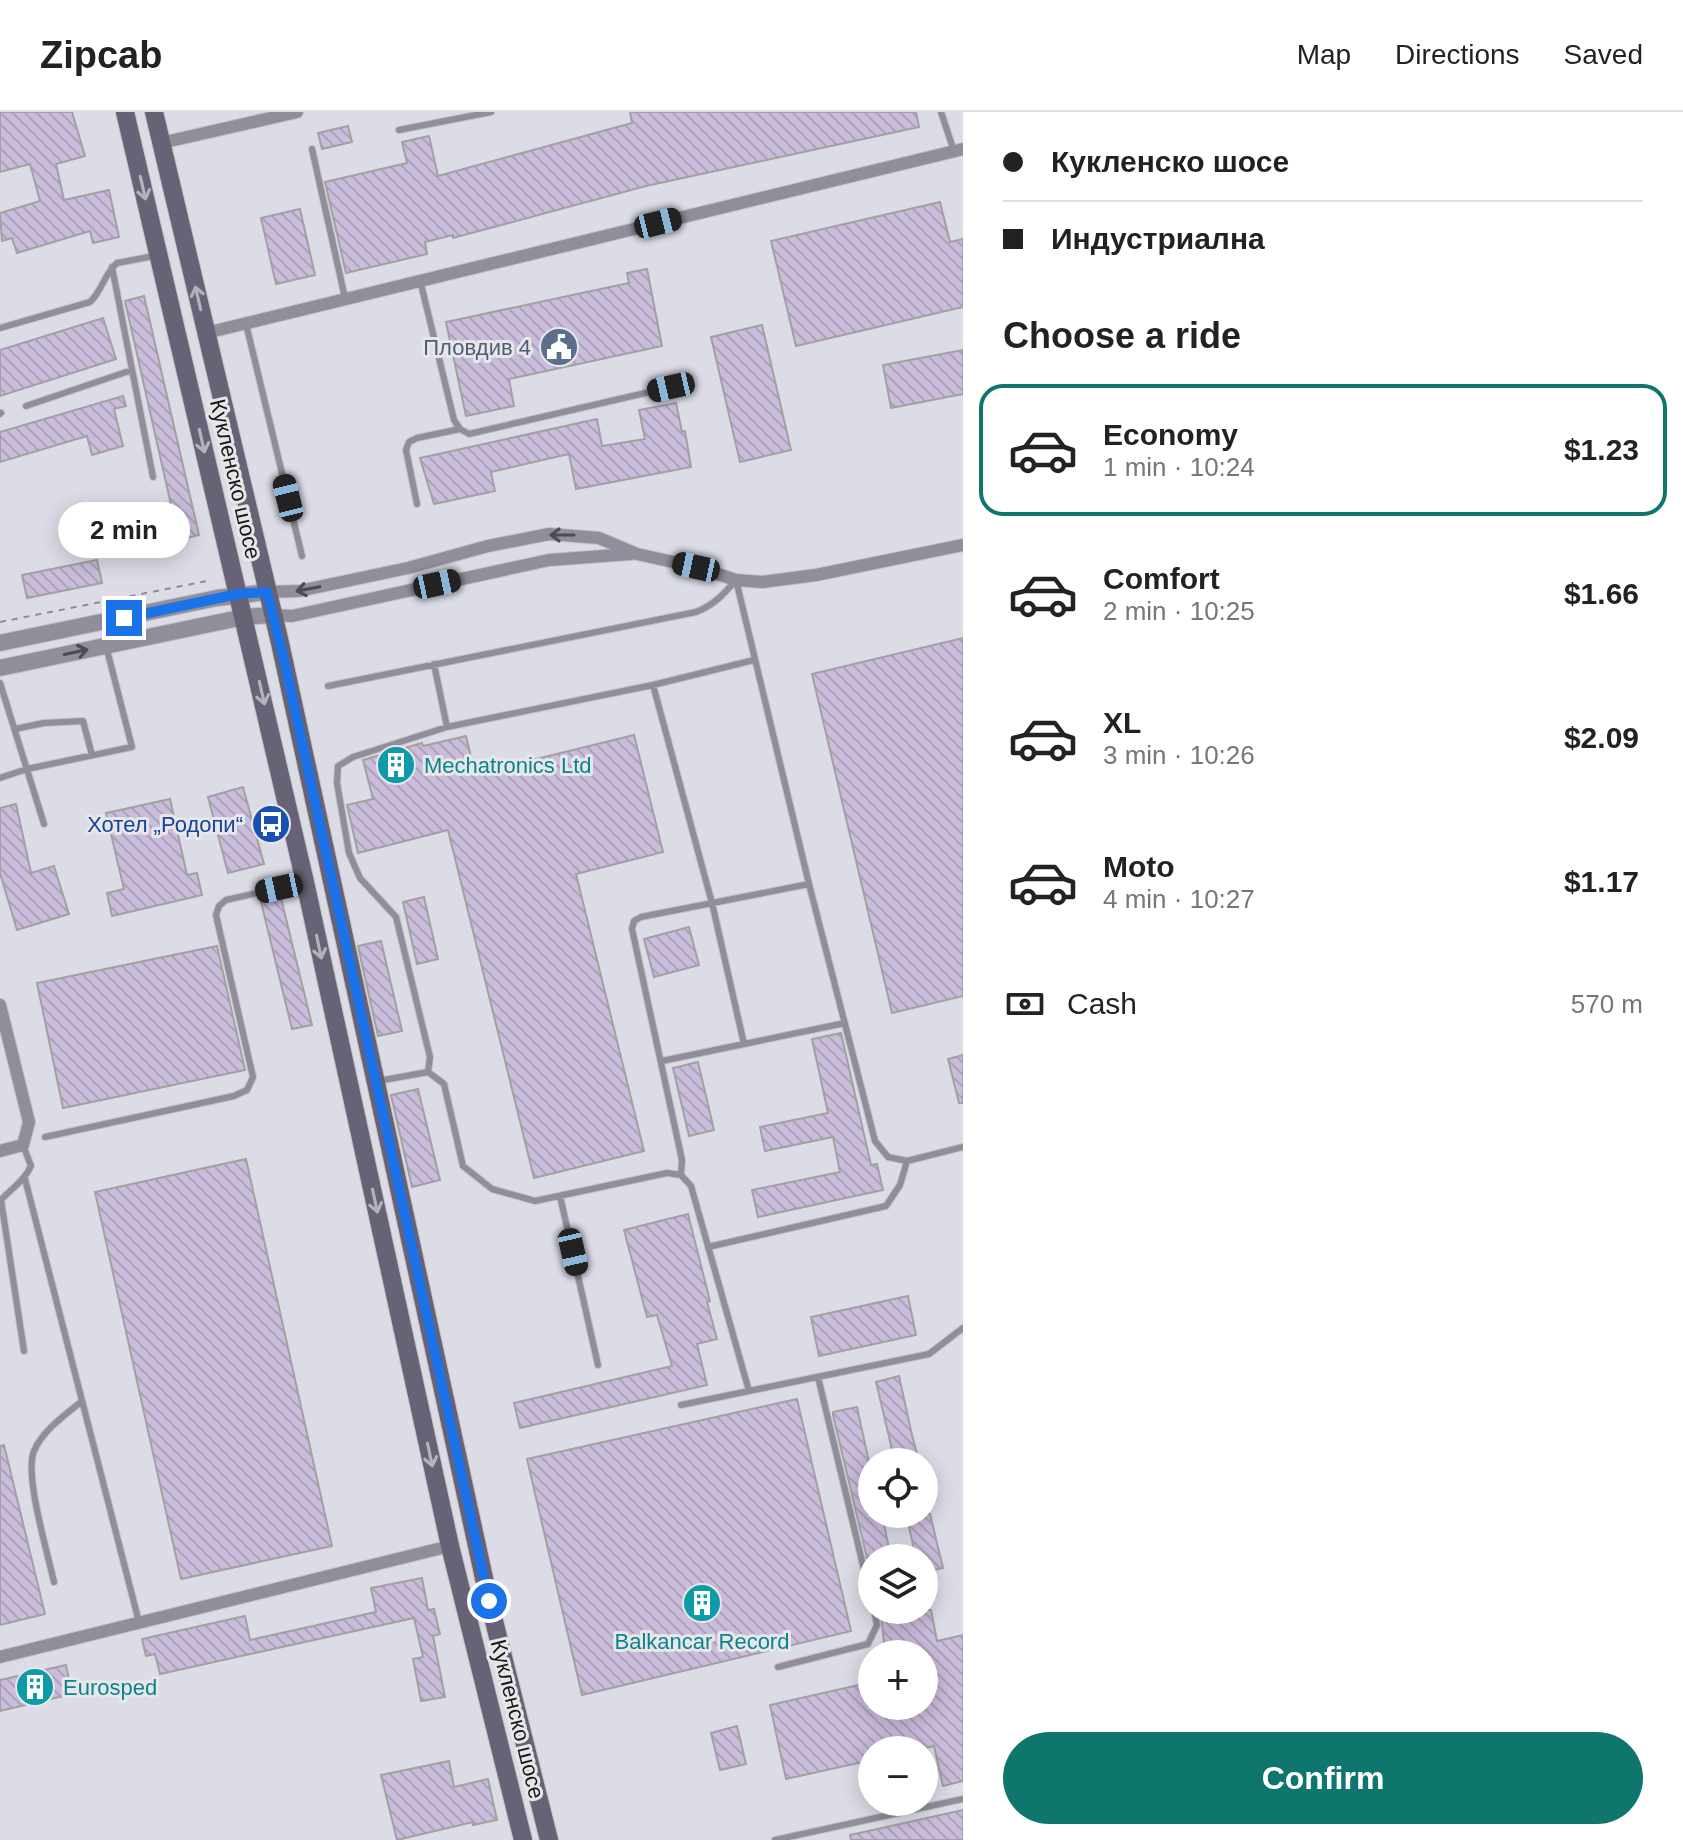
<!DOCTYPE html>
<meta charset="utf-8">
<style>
:root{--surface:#fff;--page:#f6f6f6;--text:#222;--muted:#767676;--line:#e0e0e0;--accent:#0f766e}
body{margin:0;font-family:Helvetica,sans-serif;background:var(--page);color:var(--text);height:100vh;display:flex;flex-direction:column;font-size:30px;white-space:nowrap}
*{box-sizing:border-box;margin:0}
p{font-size:26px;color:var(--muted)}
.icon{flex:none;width:44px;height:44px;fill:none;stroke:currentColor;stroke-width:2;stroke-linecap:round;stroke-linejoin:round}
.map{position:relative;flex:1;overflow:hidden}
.details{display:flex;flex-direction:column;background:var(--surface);width:720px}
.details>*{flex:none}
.banner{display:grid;align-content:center;height:176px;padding:0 40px;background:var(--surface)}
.fabs{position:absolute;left:858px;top:1336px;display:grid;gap:16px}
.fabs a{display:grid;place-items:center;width:80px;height:80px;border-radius:50%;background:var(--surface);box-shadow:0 4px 20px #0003;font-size:40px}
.end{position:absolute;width:36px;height:36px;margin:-18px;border:10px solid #1a73e8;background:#fff;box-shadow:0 0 0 4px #fff}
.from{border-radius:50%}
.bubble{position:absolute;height:56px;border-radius:28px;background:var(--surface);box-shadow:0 4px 20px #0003;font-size:26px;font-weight:700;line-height:56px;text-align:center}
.car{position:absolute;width:24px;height:48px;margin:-24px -12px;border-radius:10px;box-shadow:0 0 6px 2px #0007;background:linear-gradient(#222 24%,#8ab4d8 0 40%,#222 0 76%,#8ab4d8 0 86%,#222 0)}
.banner b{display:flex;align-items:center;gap:28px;height:76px;font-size:30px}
.banner b+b{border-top:2px solid var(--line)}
.banner i{width:20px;height:20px;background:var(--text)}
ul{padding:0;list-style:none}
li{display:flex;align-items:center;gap:24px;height:132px;margin:0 16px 12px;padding:0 24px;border:4px solid transparent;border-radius:24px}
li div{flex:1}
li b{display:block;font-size:30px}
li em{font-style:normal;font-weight:700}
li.on{border-color:var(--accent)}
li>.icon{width:72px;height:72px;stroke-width:1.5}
h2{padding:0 40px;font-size:36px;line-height:96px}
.pay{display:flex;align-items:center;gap:20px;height:88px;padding:0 40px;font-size:30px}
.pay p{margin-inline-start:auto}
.action{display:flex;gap:16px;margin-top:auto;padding:16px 40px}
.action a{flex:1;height:92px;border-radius:48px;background:var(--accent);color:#fff;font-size:32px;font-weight:700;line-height:92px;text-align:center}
header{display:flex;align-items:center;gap:48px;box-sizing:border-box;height:112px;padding:0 40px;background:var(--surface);border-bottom:2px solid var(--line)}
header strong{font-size:38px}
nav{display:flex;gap:44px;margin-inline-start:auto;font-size:28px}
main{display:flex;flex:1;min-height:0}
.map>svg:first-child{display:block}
</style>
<header>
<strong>Zipcab</strong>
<nav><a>Map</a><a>Directions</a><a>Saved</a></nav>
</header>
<main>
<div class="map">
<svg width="963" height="1728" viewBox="0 0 963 1728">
<defs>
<pattern id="building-back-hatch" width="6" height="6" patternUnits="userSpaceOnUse" patternTransform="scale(2)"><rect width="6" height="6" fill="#cabcdb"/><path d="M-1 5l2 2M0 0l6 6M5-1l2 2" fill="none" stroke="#ada1bb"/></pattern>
</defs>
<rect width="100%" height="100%" fill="#e7e7ea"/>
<path fill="#dbdce6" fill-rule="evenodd" d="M0,0H963V1728H0ZM872,1350H924V1402H872ZM872,1446H924V1498H872ZM872,1542H924V1594H872ZM872,1638H924V1690H872Z"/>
<path fill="url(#building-back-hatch)" stroke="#a2a0a3" stroke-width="2" d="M0,0H72L85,44L56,52L64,88L109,78L119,125L93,131L90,119L17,141L12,126L2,129L0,101L40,89L30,52L0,60Z
M630,0H916L919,15L646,74L453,126V123L425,130L427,142L346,161L325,70L407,51L402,30L429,24L438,64L632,11Z
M348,14L352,30L322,37L318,21Z
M940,90L950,130L963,127V195L796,234L771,129Z
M300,97L315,163L276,172L261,106Z
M647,157L662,234L509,267L514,294L466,304L446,210L629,171L627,161Z
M144,184L199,423L179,428L125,189Z
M103,206L116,247L0,284V238Z
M762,213L791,338L740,350L711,225Z
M963,238V282L891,296L883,253Z
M123,284L126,294L114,297L123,334L92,343L87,324L0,350V320Z
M676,291L682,320L685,319L691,355L576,377L569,342L491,360L495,379L434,392L420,346L597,307L602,334L645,327L639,298Z
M97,448L102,471L27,486L22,463Z
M963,526V884L892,901L812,562Z
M634,623L663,740L576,762L644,1039L534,1066L448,718L358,741L347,693L373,687L363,648L422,631L423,634L466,624L475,662Z
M243,675L264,752L228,761L208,685Z
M170,687L187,763L197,761L202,783L112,804L107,781L124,777L106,701Z
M16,692L31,761L54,754L69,802L17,818L0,761V696Z
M280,782L312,913L292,917L260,786Z
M424,785L438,847L417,852L403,790Z
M689,815L699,853L654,865L644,827Z
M381,829L402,919L378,924L358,834Z
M217,834L245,958L63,996L37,871Z
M841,921L871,1053L877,1052L883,1078L758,1105L752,1078L840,1060L833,1025L765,1039L760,1015L828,1001L812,927Z
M963,943V991H959L948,947Z
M698,950L714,1018L689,1024L673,956Z
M418,977L440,1068L412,1075L391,983Z
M246,1047L332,1434L181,1467L95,1080Z
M688,1102L710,1189L707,1190L717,1227L697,1232L707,1273L520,1316L514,1291L672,1254L657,1203L647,1205L624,1118Z
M908,1184L916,1223L819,1244L811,1205Z
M899,1264L912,1323L919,1350H895L876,1270Z
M797,1287L851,1519L582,1583L527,1347Z
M857,1295L872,1364V1402H882L891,1446H867L833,1303V1300Z
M4,1333L45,1502L0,1513V1334Z
M906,1402H930L943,1456L924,1460V1446H916Z
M422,1466L428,1498L434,1497L440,1522L433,1524L445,1585L421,1589L413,1547L423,1545L414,1506L160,1562L155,1542L146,1544L142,1527L245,1504L250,1528L376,1500L371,1476Z
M894,1498H931L937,1529L963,1523V1669L943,1674L934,1634L917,1638H872V1648L786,1667L770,1593L872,1570V1594H924V1542H885L881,1500Z
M66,1553L72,1582L0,1599V1568Z
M737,1614L746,1652L720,1658L711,1621Z
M449,1649L454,1675L488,1667L497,1708L473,1713V1710L397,1728L381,1663Z
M963,1698V1728H851L850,1723Z"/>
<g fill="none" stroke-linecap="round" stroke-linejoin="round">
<defs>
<path id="service" d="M941,0L954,39
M399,18L491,0
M312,37L345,186
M112,155L153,365
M420,168L454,308L460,317L469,322L671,275
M246,212L302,444
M0,216L90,190C102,179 104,162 117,151L154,144
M26,294L132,258
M0,302L1,301
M417,392L406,338L409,330L417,326L460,317
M736,468L809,772L875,1029L888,1045L907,1049
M434,552L447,615L653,573L754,548
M0,571L44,712
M653,573L712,791L744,932
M328,574L696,500C714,493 724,482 736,468
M15,617L44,611L83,609L92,643
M0,666L27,657L132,635L106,534
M662,949L845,911
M428,960L430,945L396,805L360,766L349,741L337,671L338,654L353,645L447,615
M378,969L428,960L444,972L463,1054L492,1077L535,1089L667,1061L681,1063L691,1074L749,1279
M45,1025L234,984L247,978L253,965L216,803L219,794L226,788L302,771
M23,1033L31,1054C24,1069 12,1076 1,1088L24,1239
M681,1063L682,1048L632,817L634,809L641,805L809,772
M25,1067L139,1510
M560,1084L598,1253
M708,1135L886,1094L900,1073L907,1049L963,1035
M818,1265L872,1491
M681,1293L929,1242L963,1216
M54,1470C48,1442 24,1363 34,1339C43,1318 65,1303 82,1289
M778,1555L868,1532L877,1513L874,1498
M775,1728L963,1687"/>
<path id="minor" d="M161,31L297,0
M206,221L963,37
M267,480L299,479L408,456L488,434L549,422L599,426L637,442L696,455L736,468L762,470L816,463L963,433
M272,503L292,504L549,448L631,442
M0,893L29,1010L23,1033L0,1039
M0,1545L450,1434"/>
<path id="tertiary" d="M0,531L217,486L267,480
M0,556L244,505L272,503"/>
<path id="secondary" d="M125,0L305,770L450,1434L523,1728
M154,0L280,531L489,1489L549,1728"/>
</defs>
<use href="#service" stroke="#c2c2c4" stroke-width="8"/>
<use href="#minor" stroke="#c2c2c4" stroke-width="14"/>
<use href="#tertiary" stroke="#c2c2c4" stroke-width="18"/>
<use href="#secondary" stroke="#c2c2c4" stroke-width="20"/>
<path stroke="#8e8e90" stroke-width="2" stroke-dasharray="6 6" stroke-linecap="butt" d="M0,510L212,468"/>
<use href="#service" stroke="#918d9a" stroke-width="6"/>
<use href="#minor" stroke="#918d9a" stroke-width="12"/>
<use href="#tertiary" stroke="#918d9a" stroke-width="16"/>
<use href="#secondary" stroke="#676275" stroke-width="18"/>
</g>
<defs><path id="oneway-shaft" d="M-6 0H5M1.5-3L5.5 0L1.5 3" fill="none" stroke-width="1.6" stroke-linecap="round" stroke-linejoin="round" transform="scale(2)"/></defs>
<g stroke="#b4b2bb">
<use href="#oneway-shaft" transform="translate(143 76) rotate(77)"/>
<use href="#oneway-shaft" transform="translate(198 186) rotate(-103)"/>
<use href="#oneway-shaft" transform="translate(202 329) rotate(77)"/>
<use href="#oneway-shaft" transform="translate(262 581) rotate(77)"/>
<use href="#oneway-shaft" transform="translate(319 835) rotate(78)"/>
<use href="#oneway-shaft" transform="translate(375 1089) rotate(78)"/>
<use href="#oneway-shaft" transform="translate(430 1343) rotate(78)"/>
</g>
<g stroke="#4e4c52">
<use href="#oneway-shaft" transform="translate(562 423) rotate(180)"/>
<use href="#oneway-shaft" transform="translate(308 477) rotate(169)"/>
<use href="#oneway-shaft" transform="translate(76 540) rotate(-12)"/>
</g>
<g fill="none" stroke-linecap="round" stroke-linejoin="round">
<path stroke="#1a73e8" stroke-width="10" d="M124,506L238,482L267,480L285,552L489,1489"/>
</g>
<defs>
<symbol id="civic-disc" viewBox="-11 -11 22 22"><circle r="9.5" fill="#5c6f8a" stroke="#e7e7ea"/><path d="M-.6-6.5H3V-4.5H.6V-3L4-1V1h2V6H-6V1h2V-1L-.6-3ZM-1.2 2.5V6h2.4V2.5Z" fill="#fff"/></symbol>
<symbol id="building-disc" viewBox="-11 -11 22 22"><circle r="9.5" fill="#0f9aa8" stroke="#e7e7ea"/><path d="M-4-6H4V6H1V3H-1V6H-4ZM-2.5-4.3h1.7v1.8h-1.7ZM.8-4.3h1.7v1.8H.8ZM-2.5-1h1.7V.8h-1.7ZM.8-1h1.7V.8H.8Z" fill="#fff"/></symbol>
<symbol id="bus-disc" viewBox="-11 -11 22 22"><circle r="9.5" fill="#1a4fb4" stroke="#e7e7ea"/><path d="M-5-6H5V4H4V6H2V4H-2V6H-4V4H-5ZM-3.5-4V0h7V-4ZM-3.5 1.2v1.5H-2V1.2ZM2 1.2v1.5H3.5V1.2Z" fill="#fff"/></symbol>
</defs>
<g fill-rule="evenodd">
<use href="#civic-disc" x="537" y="213" width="44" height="44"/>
<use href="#building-disc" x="374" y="631" width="44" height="44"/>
<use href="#bus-disc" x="249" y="690" width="44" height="44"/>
<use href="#building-disc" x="680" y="1469" width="44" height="44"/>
<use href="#building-disc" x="13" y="1553" width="44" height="44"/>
</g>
<g text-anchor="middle" stroke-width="6" stroke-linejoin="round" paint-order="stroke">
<g font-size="22" fill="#4e5e75" stroke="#e7e7ea" text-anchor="end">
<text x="531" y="243">Пловдив 4</text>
</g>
<g font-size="22" fill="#171718" stroke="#e7e7ea">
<text transform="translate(236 367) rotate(77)" y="8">Кукленско шосе</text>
<text transform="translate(518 1607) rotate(76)" y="8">Кукленско шосе</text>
</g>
<g font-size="22" fill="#0d838f" stroke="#e7e7ea" text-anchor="start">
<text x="424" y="661">Mechatronics Ltd</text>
<text x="702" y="1537" text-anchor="middle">Balkancar Record</text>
<text x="63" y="1583">Eurosped</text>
</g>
<g font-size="22" fill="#164399" stroke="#e7e7ea" text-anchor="end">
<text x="243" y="720">Хотел „Родопи“</text>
</g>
</g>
</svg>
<div class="fabs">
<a><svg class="icon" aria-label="locate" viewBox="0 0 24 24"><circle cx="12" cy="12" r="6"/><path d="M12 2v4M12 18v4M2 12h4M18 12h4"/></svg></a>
<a><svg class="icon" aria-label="layers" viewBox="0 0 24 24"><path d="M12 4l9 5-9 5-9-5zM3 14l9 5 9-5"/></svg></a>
<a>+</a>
<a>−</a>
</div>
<i class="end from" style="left:489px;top:1489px"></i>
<i class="end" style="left:124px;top:506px"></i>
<div class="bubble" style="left:58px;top:390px;width:132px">2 min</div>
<i class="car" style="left:658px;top:111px;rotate:76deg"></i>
<i class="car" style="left:671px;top:275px;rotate:257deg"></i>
<i class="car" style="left:288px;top:386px;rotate:346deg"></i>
<i class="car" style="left:696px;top:455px;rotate:282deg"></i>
<i class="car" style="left:437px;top:472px;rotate:78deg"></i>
<i class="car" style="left:279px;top:776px;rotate:258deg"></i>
<i class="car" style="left:573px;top:1140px;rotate:167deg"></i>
</div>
<section class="details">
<div class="banner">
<b><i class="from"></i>Кукленско шосе</b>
<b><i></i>Индустриална</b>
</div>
<h2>Choose a ride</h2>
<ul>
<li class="on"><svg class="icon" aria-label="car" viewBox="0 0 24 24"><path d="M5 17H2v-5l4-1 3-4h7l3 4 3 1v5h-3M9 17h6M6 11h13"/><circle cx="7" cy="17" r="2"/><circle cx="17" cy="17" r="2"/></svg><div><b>Economy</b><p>1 min · 10:24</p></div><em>$1.23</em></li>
<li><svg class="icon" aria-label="car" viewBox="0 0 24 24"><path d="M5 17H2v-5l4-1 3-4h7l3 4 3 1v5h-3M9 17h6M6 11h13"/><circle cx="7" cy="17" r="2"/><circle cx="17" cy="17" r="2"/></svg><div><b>Comfort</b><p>2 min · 10:25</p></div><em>$1.66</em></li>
<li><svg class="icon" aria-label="car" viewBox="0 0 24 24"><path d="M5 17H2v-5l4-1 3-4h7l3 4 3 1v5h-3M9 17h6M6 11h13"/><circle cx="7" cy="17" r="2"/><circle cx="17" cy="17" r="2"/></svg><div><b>XL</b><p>3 min · 10:26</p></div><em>$2.09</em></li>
<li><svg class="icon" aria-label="car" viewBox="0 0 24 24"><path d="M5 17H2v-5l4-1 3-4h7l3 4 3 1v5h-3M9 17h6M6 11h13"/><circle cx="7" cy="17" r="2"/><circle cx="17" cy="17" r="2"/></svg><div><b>Moto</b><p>4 min · 10:27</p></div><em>$1.17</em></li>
</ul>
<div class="pay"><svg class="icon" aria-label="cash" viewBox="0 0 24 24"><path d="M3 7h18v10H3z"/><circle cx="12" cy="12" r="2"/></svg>Cash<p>570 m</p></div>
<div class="action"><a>Confirm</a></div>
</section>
</main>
